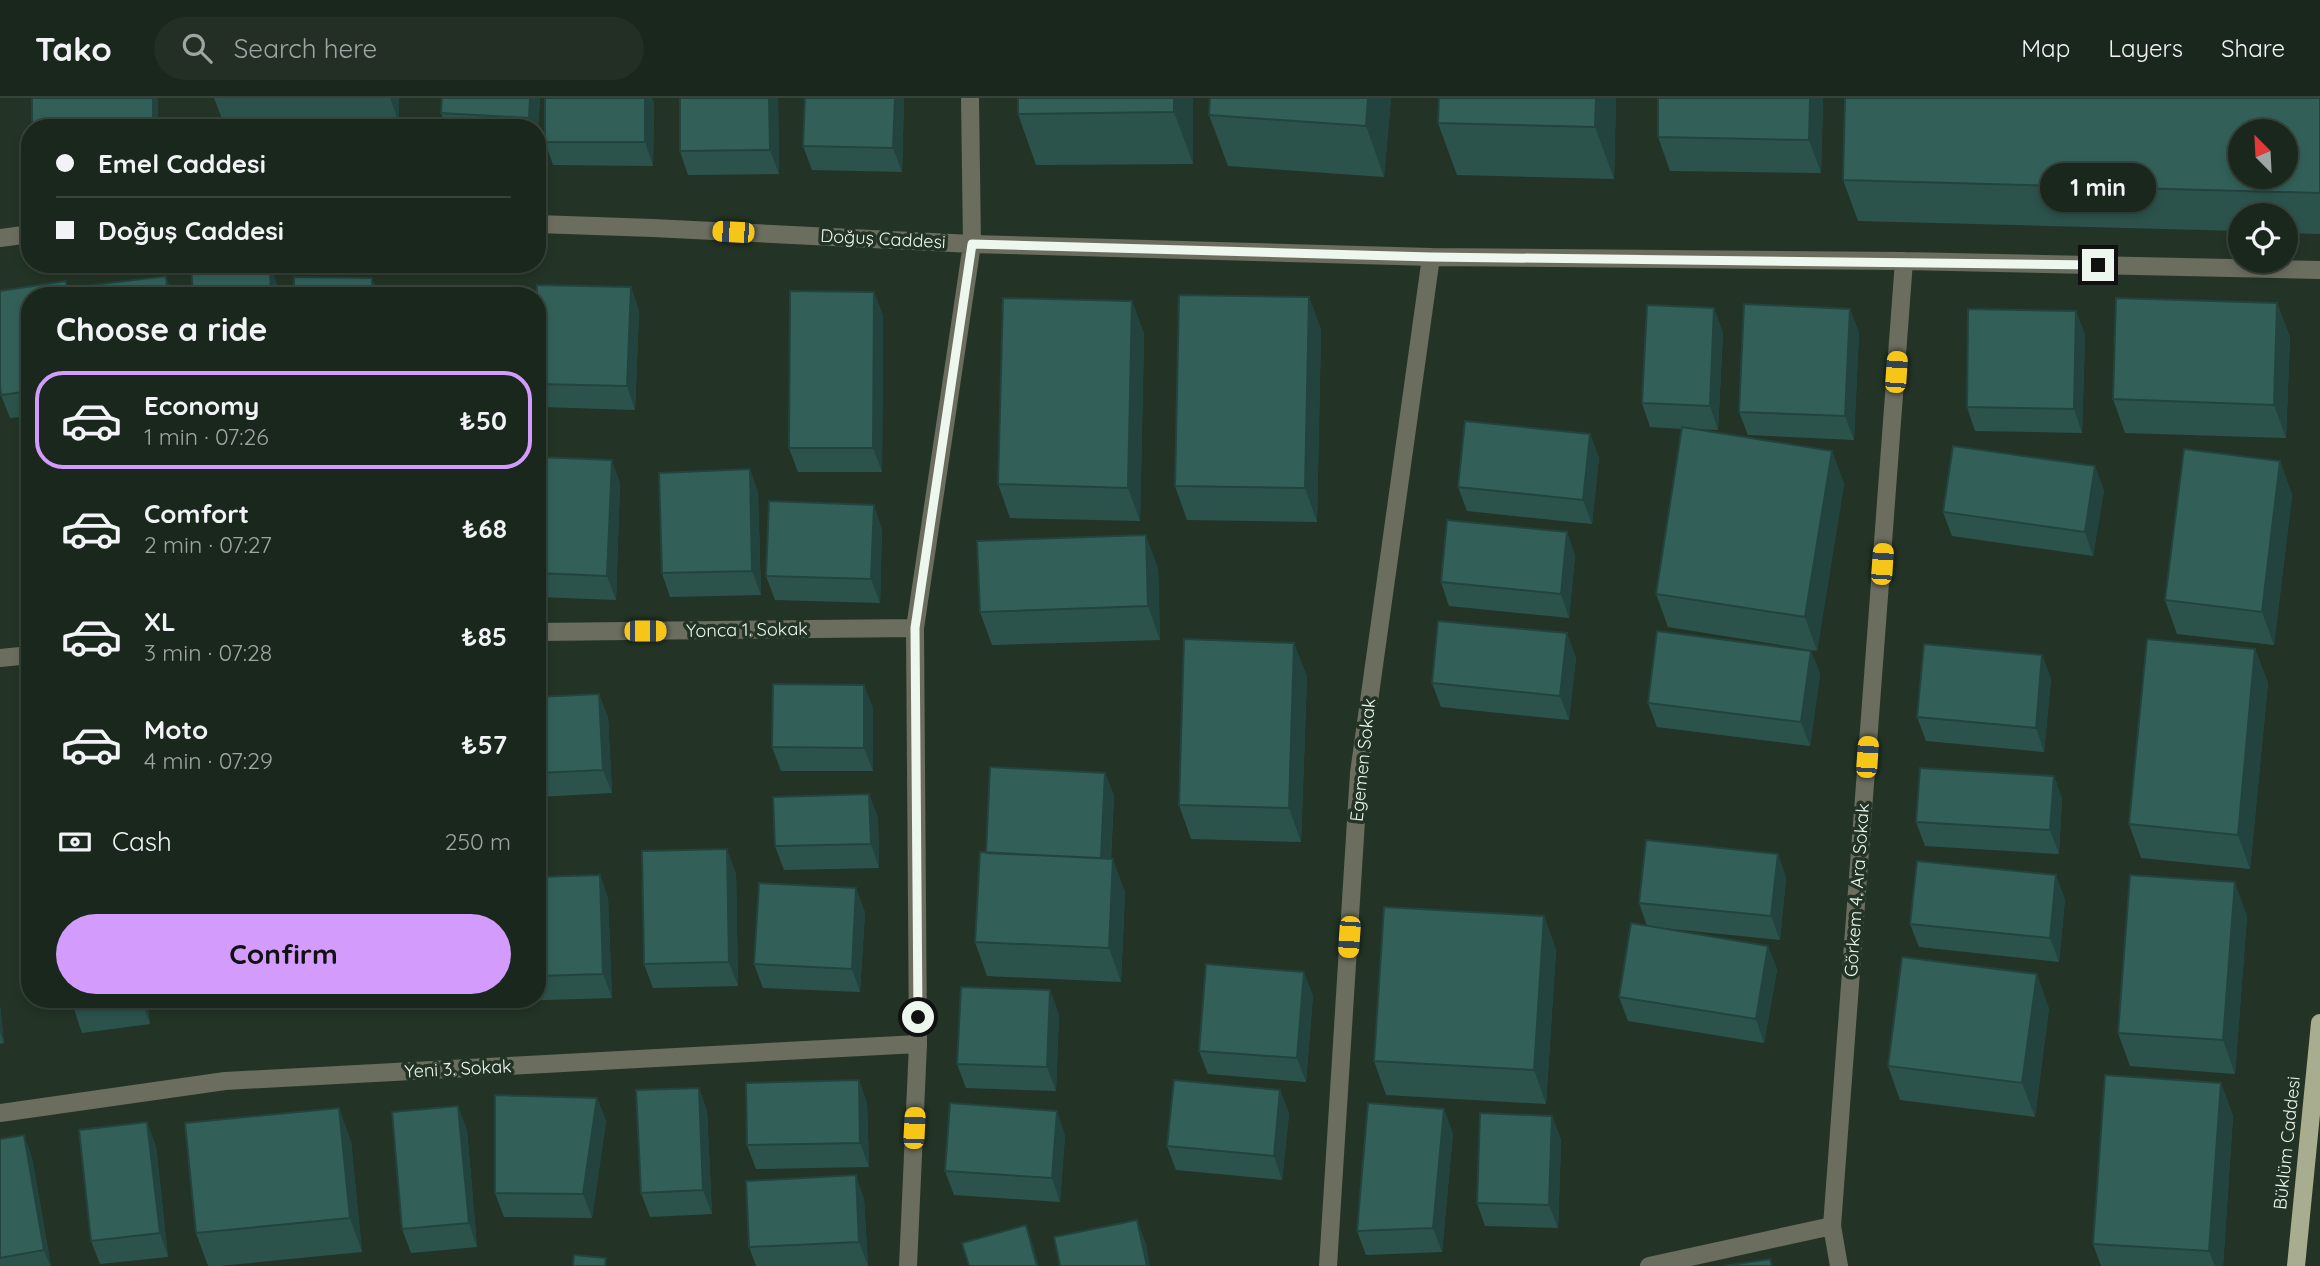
<!DOCTYPE html>
<meta charset="utf-8">
<style>
:root{--surface:#1a271c;--page:#232f25;--text:#f1f3f6;--muted:#9fa5a3;--line:#38443b;--accent:#d39cfc}
body{margin:0;font-family:Quicksand,sans-serif;background:var(--page);color:var(--text);height:100vh;display:flex;flex-direction:column;font-size:26px;white-space:nowrap}
*{box-sizing:border-box;margin:0}
p{font-size:23px;color:var(--muted)}
.icon{flex:none;width:38px;height:38px;fill:none;stroke:currentColor;stroke-width:2;stroke-linecap:round;stroke-linejoin:round}
.map{position:relative;flex:1;overflow:hidden}
.drawer{position:absolute;left:21px;top:189px;width:525px;height:721px;display:flex;flex-direction:column;background:var(--surface);border-radius:28px;box-shadow:0 4px 10px #0003,0 0 0 2px var(--line)}
.drawer>*{flex:none}
.hud{position:absolute;left:21px;top:21px;width:525px;height:154px;border-radius:28px;box-shadow:0 4px 10px #0003,0 0 0 2px var(--line);display:grid;align-content:center;height:154px;padding:0 35px;background:var(--surface)}
.needle{width:46px;rotate:336deg}
.controls{position:absolute;left:2228px;top:21px;display:grid;gap:14px}
.controls a{display:grid;place-items:center;width:70px;height:70px;border-radius:50%;background:var(--surface);box-shadow:0 4px 10px #0003,0 0 0 2px var(--line);font-size:35px}
.end{position:absolute;width:32px;height:32px;margin:-16px;border:9px solid #edf7ee;background:#111;box-shadow:0 0 0 4px #111}
.from{border-radius:50%}
.bubble{position:absolute;height:49px;border-radius:24px;background:var(--surface);box-shadow:0 4px 10px #0003,0 0 0 2px var(--line);font-size:23px;font-weight:800;line-height:49px;text-align:center}
.car{position:absolute;width:21px;height:42px;margin:-21px -10px;border-radius:9px;box-shadow:0 0 5px 2px #0007;background:linear-gradient(#f5c518 24%,#345 0 40%,#f5c518 0 76%,#345 0 86%,#f5c518 0)}
.hud b{display:flex;align-items:center;gap:24px;height:66px;font-size:26px}
.hud b+b{border-top:2px solid var(--line)}
.hud i{width:18px;height:18px;background:var(--text)}
ul{padding:0;list-style:none}
li{display:flex;align-items:center;gap:21px;height:98px;margin:0 14px 10px;padding:0 21px;border:4px solid transparent;border-radius:28px}
li div{flex:1}
li b{display:block;font-size:26px}
li em{font-style:normal;font-weight:800}
li.active{border-color:var(--accent)}
li>.icon{width:63px;height:63px;stroke-width:1.5}
h2{padding:0 35px;font-size:32px;line-height:84px}
.pay{display:flex;align-items:center;gap:18px;height:77px;padding:0 35px;font-size:26px}
.pay p{margin-inline-start:auto}
.button{display:flex;gap:14px;margin-top:auto;padding:14px 35px}
.button a{flex:1;height:80px;border-radius:42px;background:var(--accent);color:#111;font-size:28px;font-weight:800;line-height:80px;text-align:center}
header{display:flex;align-items:center;gap:42px;box-sizing:border-box;height:98px;padding:0 35px;background:var(--surface);border-bottom:2px solid var(--line)}
header strong{font-size:33px}
nav{display:flex;gap:38px;margin-inline-start:auto;font-size:24px}
.search{width:490px;height:63px;background:var(--page);display:flex;align-items:center;gap:18px;box-sizing:border-box;padding:0 24px;border-radius:38px;color:var(--muted);font-size:26px}
.map>svg:first-child{display:block}
</style>
<header>
<strong>Tako</strong>
<div class="search"><svg class="icon" aria-label="search" viewBox="0 0 24 24"><circle cx="10" cy="10" r="6"/><path d="M15 15l6 6"/></svg>Search here</div>
<nav><a>Map</a><a>Layers</a><a>Share</a></nav>
</header>
<div class="map">
<svg width="2320" height="1168" viewBox="0 0 2320 1168">
<rect width="100%" height="100%" fill="#233426"/>
<g fill="none" stroke-linecap="round" stroke-linejoin="round">
<path stroke="#6b6e5f" stroke-width="18" d="M537,126L653,130L972,146L1431,159L1904,163L2320,172
M0,140L30,136
M537,534L915,530
M0,560L30,557
M0,1015L225,983L918,946
M908,1168L918,946L915,530L972,146L970,0
M1328,1168L1359,675L1431,159
M1649,1168L1832,1128
M1839,1168L1832,1128L1904,163"/>
<path stroke="#a7ad8e" stroke-width="18" d="M2296,1168L2320,925"/>
</g>
<path fill="#2b534c" d="M214,0H399V25L224,26Z
M442,0H540L537,44V30H447L441,15Z
M545,0H652L654,5L653,68L553,67L545,44Z
M778,0L779,76L688,77L680,53Z
M805,0H904L902,74L812,72L803,48Z
M1193,0V66L1036,67L1018,16Z
M1210,0H1391L1384,79L1228,68L1209,17Z
M1616,0L1614,81L1457,77L1438,25Z
M1823,0L1821,75L1670,73L1658,39Z
M2320,0V136L2286,135V117H2240V133L1858,123L1843,82Z
M631,189L639,213L635,312L542,309L537,296V198Z
M874,194L883,218L882,374H798L789,350Z
M30,198V318L10,320L1,297Z
M1309,199L1321,232L1317,424L1187,422L1175,388Z
M1132,203L1144,236L1140,423L1010,420L998,386Z
M2277,205L2290,239L2286,340L2125,335L2113,301Z
M2076,213L2085,237L2082,335L1975,333L1967,309Z
M1723,234L1718,332L1692,331L1832,353L1844,386L1817,553L1668,529L1656,496L1682,331L1650,329L1642,305Z
M1859,234L1854,342L1748,337L1739,314Z
M537,359L620,385L616,502L538,499Z
M1599,359L1592,426L1467,413L1458,389Z
M2280,363L2292,397L2274,547L2177,536L2165,502Z
M750,371L758,395L761,497L670,499L662,475Z
M2104,392L2093,458L1952,438L1943,414Z
M882,431L880,505L775,502L766,478Z
M1567,434L1575,458L1569,520L1449,508L1441,484Z
M1158,470L1160,542L992,547L980,514Z
M2255,551L2268,585L2250,771L2141,760L2129,726Z
M1811,553L1820,576L1810,648L1657,629L1648,605Z
M2042,557L2051,581L2044,654L1926,643L1917,619Z
M1576,559L1569,622L1441,609L1432,585Z
M1307,578L1301,744L1191,741L1179,707Z
M599,596L608,620L612,695L537,699V599Z
M873,610V673H781L772,649Z
M1105,675L1114,698L1111,761L1125,794L1121,884L987,878L975,844L986,755Z
M2054,678L2062,701L2059,756L1925,748L1916,724Z
M869,696L878,720L879,770L784,772L775,748Z
M1778,756L1786,780L1780,842L1662,830L1768,848L1777,872L1764,945L1628,923L1619,899L1647,828L1639,805Z
M736,775L738,888L653,890L644,866Z
M600,777L608,800L612,900L512,903L511,901H537V779Z
M2065,801L2059,864L1919,849L1910,826Z
M865,814L860,894L763,890L754,866Z
M1544,818L1556,852L1546,1006L1386,997L1374,963Z
M2247,818L2235,976L2130,968L2118,935Z
M1313,897L1306,984L1208,976L1199,953Z
M147,901L150,926L82,935L74,911Z
M188,901H225L190,905Z
M301,901H373V903L303,907Z
M398,901H473V907L401,909Z
M0,907L4,945L0,946Z
M2049,910L2035,1019L1900,1002L1888,968Z
M1059,916L1056,993L966,990L957,966Z
M859,982L867,1006L869,1069L756,1071L747,1047Z
M2221,985L2233,1018L2223,1168H2101L2093,1146Z
M699,990L707,1013L712,1116L650,1119L641,1095Z
M1280,992L1289,1016L1282,1082L1176,1072L1167,1048Z
M597,1000L606,1023L592,1120L504,1119L495,1095Z
M1552,1018L1561,1042L1558,1130L1485,1128L1477,1105Z
M467,1032L477,1149L411,1155L402,1131Z
M1453,1035L1442,1154L1366,1157L1357,1133Z
M24,1037L32,1060L51,1168H0V1041Z
M1065,1037L1060,1104L954,1097L945,1073Z
M351,1043L362,1154L219,1168H208L196,1135Z
M156,1048L168,1159L100,1166L91,1143Z
M864,1101L868,1168H756L749,1149Z"/>
<path fill="#23433e" d="M153,0H158V30H153Z
M390,0H399V25Z
M530,0H540L537,44V30H532L529,20Z
M645,0H652L654,5L653,68L645,44Z
M769,0H778L779,76L770,52Z
M895,0H904L902,74L893,50Z
M1174,0H1193V66L1174,14Z
M1368,0H1391L1384,79L1366,28Z
M1596,0H1616L1614,81L1595,29Z
M1810,0H1823L1821,75L1809,42Z
M270,166L278,188L279,198H271Z
M166,178L173,198H168Z
M372,180L379,198H372Z
M66,183L71,198H68Z
M631,189L639,213L635,312L627,288Z
M874,194L883,218L882,374L873,350Z
M1309,199L1321,232L1317,424L1305,390Z
M1132,203L1144,236L1140,423L1128,390Z
M2277,205L2290,239L2286,340L2274,307Z
M1714,210L1723,234L1718,332L1710,308Z
M1850,211L1859,234L1854,342L1845,318Z
M2076,213L2085,237L2082,335L2074,311Z
M1590,336L1599,359L1592,426L1583,402Z
M1832,353L1844,386L1817,553L1805,519Z
M612,362L620,385L616,502L607,478Z
M2280,363L2292,397L2274,547L2262,514Z
M2095,368L2104,392L2093,458L2085,434Z
M750,371L758,395L761,497L752,473Z
M874,407L882,431L880,505L871,481Z
M1567,434L1575,458L1569,520L1561,496Z
M1146,437L1158,470L1160,542L1148,508Z
M1567,535L1576,559L1569,622L1560,598Z
M1294,545L1307,578L1301,744L1289,710Z
M2255,551L2268,585L2250,771L2238,737Z
M1811,553L1820,576L1810,648L1801,624Z
M2042,557L2051,581L2044,654L2036,630Z
M864,587L873,610V673L864,650Z
M599,596L608,620L612,695L603,672Z
M1105,675L1114,698L1109,790L1100,766Z
M2054,678L2062,701L2059,756L2050,732Z
M869,696L878,720L879,770L871,746Z
M727,751L736,775L738,888L729,864Z
M1778,756L1786,780L1780,842L1771,818Z
M1113,761L1125,794L1121,884L1109,850Z
M600,777L608,800L612,900L603,876Z
M2056,777L2065,801L2059,864L2050,840Z
M2235,784L2247,818L2235,976L2223,942Z
M856,790L865,814L860,894L852,871Z
M1544,818L1556,852L1546,1006L1534,972Z
M1768,848L1777,872L1764,945L1756,921Z
M1304,874L1313,897L1306,984L1297,960Z
M2037,876L2049,910L2035,1019L2022,985Z
M1050,892L1059,916L1056,993L1047,969Z
M141,901H147L150,926Z
M0,907L4,945L0,934Z
M859,982L867,1006L869,1069L860,1045Z
M2221,985L2233,1018L2223,1168H2215L2209,1153Z
M699,990L707,1013L712,1116L703,1092Z
M1280,992L1289,1016L1282,1082L1274,1058Z
M597,1000L606,1023L592,1120L583,1096Z
M458,1008L467,1032L477,1149L469,1125Z
M339,1010L351,1043L362,1154L350,1120Z
M1444,1011L1453,1035L1442,1154L1433,1130Z
M1057,1013L1065,1037L1060,1104L1052,1080Z
M1552,1018L1561,1042L1558,1130L1549,1107Z
M147,1024L156,1048L168,1159L160,1135Z
M24,1037L32,1060L51,1168H50L44,1152Z
M856,1077L864,1101L868,1168L859,1144Z
M1137,1122L1146,1146L1150,1168H1147Z
M1026,1127L1034,1151L1039,1168H1037Z"/>
<path fill="#326058" stroke="#23433e" stroke-width="2" fill-rule="evenodd" d="M32,0H153V30H32Z
M442,0H530L529,20L441,15Z
M545,0H645V44H545Z
M680,0H769L770,52L680,53Z
M805,0H895L893,50L803,48Z
M1018,0H1174V14L1018,16Z
M1210,0H1368L1366,28L1209,17Z
M1439,0H1596L1595,29L1438,25Z
M1658,0H1810L1809,42L1658,39Z
M1845,0H2320V95L1843,82ZM2240,33H2286V79H2240Z
M270,166L271,198H193L191,167Z
M166,178L168,198H78L77,189Z
M294,179L372,180V198H294Z
M66,183L68,198H30V293L1,297L0,287V193Z
M537,187L631,189L627,288L537,286Z
M790,193L874,194L873,350H789Z
M1179,197L1309,199L1305,390L1175,388Z
M1003,200L1132,203L1128,390L998,386Z
M2116,200L2277,205L2274,307L2113,301Z
M1744,206L1850,211L1845,318L1739,314Z
M1647,207L1714,210L1710,308L1642,305Z
M1968,211L2076,213L2074,311L1967,309Z
M1465,323L1590,336L1583,402L1458,389Z
M1682,329L1832,353L1805,519L1656,496Z
M1953,348L2095,368L2085,434L1943,414Z
M2184,351L2280,363L2262,514L2165,502Z
M537,359L612,362L607,478L537,475Z
M30,368V439L20,370Z
M750,371L752,473L662,475L659,375Z
M769,403L874,407L871,481L766,478Z
M1447,422L1567,434L1561,496L1441,484Z
M1146,437L1148,508L980,514L977,443Z
M1438,523L1567,535L1560,598L1432,585Z
M1657,533L1811,553L1801,624L1648,605Z
M1184,541L1294,545L1289,710L1179,707Z
M2147,541L2255,551L2238,737L2129,726Z
M1924,546L2042,557L2036,630L1917,619Z
M773,586L864,587V650L772,649Z
M599,596L603,672L537,675V599Z
M990,669L1105,675L1101,760L986,755Z
M1920,670L2054,678L2050,732L1916,724Z
M869,696L871,746L775,748L773,699Z
M1646,742L1778,756L1771,818L1639,805Z
M727,751L729,864L644,866L642,753Z
M980,754L1113,761L1109,850L975,844Z
M1917,763L2056,777L2050,840L1910,826Z
M600,777L603,876L537,878V779Z
M2130,777L2235,784L2223,942L2118,935Z
M759,785L856,790L852,871L754,866Z
M1384,809L1544,818L1534,972L1374,963Z
M1631,825L1768,848L1756,921L1619,899Z
M1902,859L2037,876L2022,985L1888,968Z
M1206,866L1304,874L1297,960L1199,953Z
M961,889L1050,892L1047,969L957,966Z
M72,901H141V902L74,911Z
M2105,977L2221,985L2209,1153L2093,1146Z
M859,982L860,1045L747,1047L746,985Z
M1174,982L1280,992L1274,1058L1167,1048Z
M699,990L703,1092L641,1095L636,992Z
M495,997L597,1000L583,1096L495,1095Z
M950,1005L1057,1013L1052,1080L945,1073Z
M1368,1005L1444,1011L1433,1130L1357,1133Z
M458,1008L469,1125L402,1131L392,1014Z
M339,1010L350,1120L196,1135L185,1025Z
M1480,1015L1552,1018L1549,1107L1477,1105Z
M147,1024L160,1135L91,1143L79,1032Z
M24,1037L44,1152L0,1160V1041Z
M856,1077L859,1144L749,1149L746,1083Z
M1137,1122L1147,1168H1060L1054,1139Z
M1026,1127L1037,1168H969L962,1145Z
M574,1157L606,1160L605,1168H573Z
M1770,1161L1772,1168H1724Z"/>
<g fill="none" stroke-linecap="round" stroke-linejoin="round">
<path stroke="#edf7ee" stroke-width="9" d="M918,919L915,530L972,146L1431,159L2098,167"/>
</g>
<g text-anchor="middle" stroke-width="7" stroke-linejoin="round" paint-order="stroke">
<g font-size="18" fill="#edf7ee" stroke="#233426">
<text transform="translate(883 141) rotate(3)" y="6">Doğuş Caddesi</text>
<text transform="translate(747 532) rotate(-1)" y="6">Yonca 1. Sokak</text>
<text transform="translate(1363 662) rotate(-84)" y="6">Egemen Sokak</text>
<text transform="translate(1857 792) rotate(-86)" y="6">Görkem 4. Ara Sokak</text>
<text transform="translate(458 971) rotate(-3)" y="6">Yeni 3. Sokak</text>
<text transform="translate(2287 1045) rotate(-84)" y="6">Büklüm Caddesi</text>
</g>
</g>
</svg>
<div class="controls">
<a><svg class="needle" viewBox="-14 -14 28 28"><path d="M0-13l5 13h-10z" fill="#e53935"/><path d="M0 13l5-13h-10z" fill="#9fa5a3"/></svg></a>
<a><svg class="icon" aria-label="locate" viewBox="0 0 24 24"><circle cx="12" cy="12" r="6"/><path d="M12 2v4M12 18v4M2 12h4M18 12h4"/></svg></a>
</div>
<i class="end from" style="left:918px;top:919px"></i>
<i class="end" style="left:2098px;top:167px"></i>
<div class="bubble" style="left:2040px;top:65px;width:116px">1 min</div>
<i class="car" style="left:733px;top:134px;rotate:273deg"></i>
<i class="car" style="left:1896px;top:274px;rotate:4deg"></i>
<i class="car" style="left:1882px;top:466px;rotate:4deg"></i>
<i class="car" style="left:645px;top:533px;rotate:90deg"></i>
<i class="car" style="left:1867px;top:659px;rotate:4deg"></i>
<i class="car" style="left:1349px;top:839px;rotate:184deg"></i>
<i class="car" style="left:914px;top:1030px;rotate:3deg"></i>
<div class="hud">
<b><i class="from"></i>Emel Caddesi</b>
<b><i></i>Doğuş Caddesi</b>
</div>
<section class="drawer">
<h2>Choose a ride</h2>
<ul>
<li class="active"><svg class="icon" aria-label="car" viewBox="0 0 24 24"><path d="M5 17H2v-5l4-1 3-4h7l3 4 3 1v5h-3M9 17h6M6 11h13"/><circle cx="7" cy="17" r="2"/><circle cx="17" cy="17" r="2"/></svg><div><b>Economy</b><p>1 min · 07:26</p></div><em>₺50</em></li>
<li><svg class="icon" aria-label="car" viewBox="0 0 24 24"><path d="M5 17H2v-5l4-1 3-4h7l3 4 3 1v5h-3M9 17h6M6 11h13"/><circle cx="7" cy="17" r="2"/><circle cx="17" cy="17" r="2"/></svg><div><b>Comfort</b><p>2 min · 07:27</p></div><em>₺68</em></li>
<li><svg class="icon" aria-label="car" viewBox="0 0 24 24"><path d="M5 17H2v-5l4-1 3-4h7l3 4 3 1v5h-3M9 17h6M6 11h13"/><circle cx="7" cy="17" r="2"/><circle cx="17" cy="17" r="2"/></svg><div><b>XL</b><p>3 min · 07:28</p></div><em>₺85</em></li>
<li><svg class="icon" aria-label="car" viewBox="0 0 24 24"><path d="M5 17H2v-5l4-1 3-4h7l3 4 3 1v5h-3M9 17h6M6 11h13"/><circle cx="7" cy="17" r="2"/><circle cx="17" cy="17" r="2"/></svg><div><b>Moto</b><p>4 min · 07:29</p></div><em>₺57</em></li>
</ul>
<div class="pay"><svg class="icon" aria-label="cash" viewBox="0 0 24 24"><path d="M3 7h18v10H3z"/><circle cx="12" cy="12" r="2"/></svg>Cash<p>250 m</p></div>
<div class="button"><a>Confirm</a></div>
</section>
</div>
